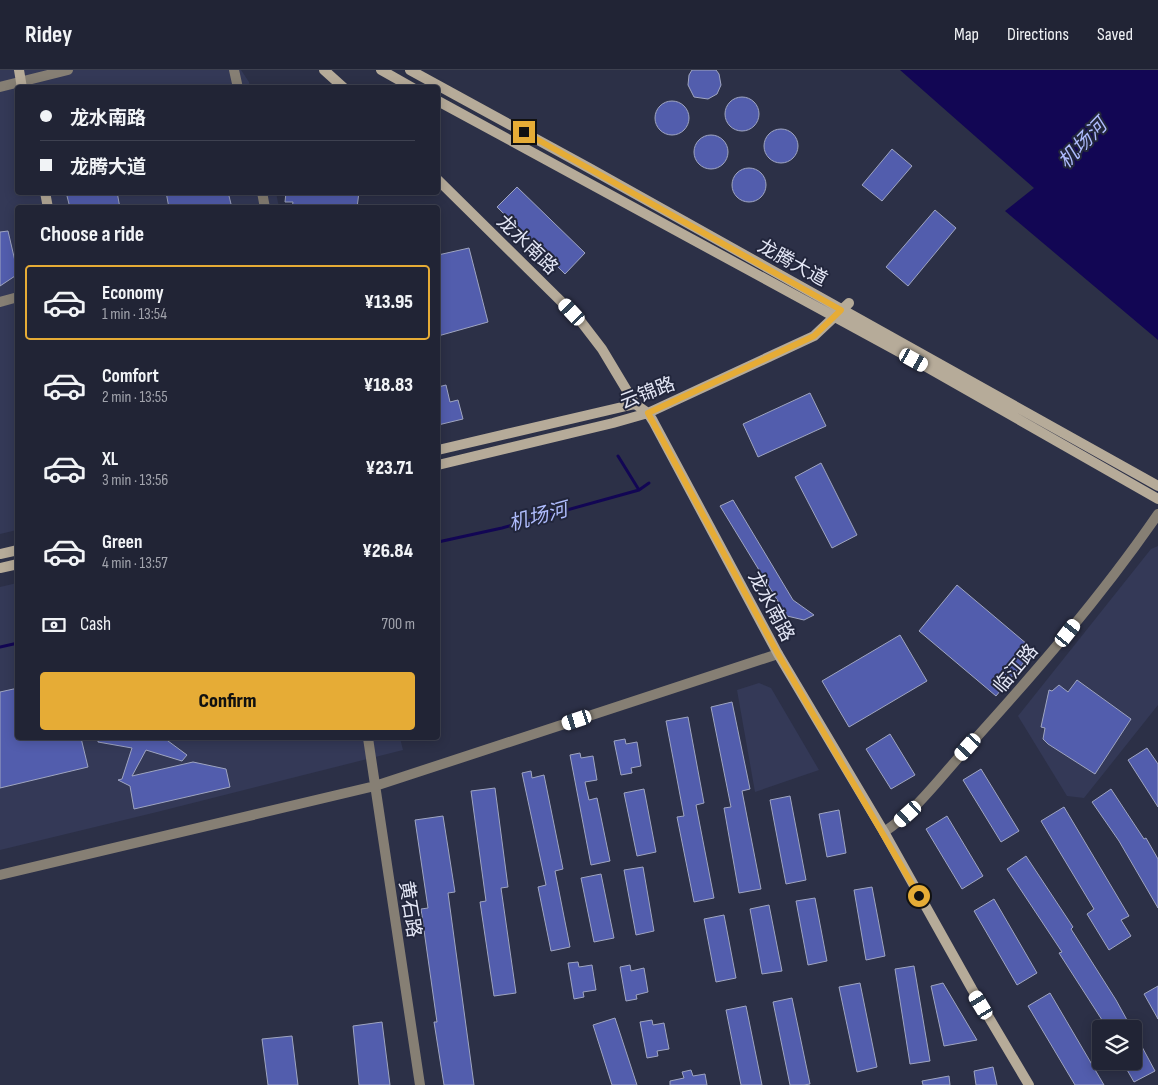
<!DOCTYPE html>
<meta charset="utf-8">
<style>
:root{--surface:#212435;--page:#2d3041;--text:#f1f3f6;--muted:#a2a4ad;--line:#3e4150;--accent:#e6ac36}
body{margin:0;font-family:"Sofia Sans Condensed","Noto Sans SC",sans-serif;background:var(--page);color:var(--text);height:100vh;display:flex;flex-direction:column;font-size:19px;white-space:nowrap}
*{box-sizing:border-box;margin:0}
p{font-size:16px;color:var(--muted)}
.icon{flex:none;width:28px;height:28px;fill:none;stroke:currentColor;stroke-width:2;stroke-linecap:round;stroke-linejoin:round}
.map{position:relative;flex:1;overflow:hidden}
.side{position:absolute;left:15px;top:135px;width:425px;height:535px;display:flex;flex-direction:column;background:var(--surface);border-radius:5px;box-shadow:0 2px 12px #0003,0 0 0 1px var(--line)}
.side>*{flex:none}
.hud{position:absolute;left:15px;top:15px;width:425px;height:110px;border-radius:5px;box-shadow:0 2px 12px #0003,0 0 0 1px var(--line);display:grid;align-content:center;height:110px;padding:0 25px;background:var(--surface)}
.fabs{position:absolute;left:1092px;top:950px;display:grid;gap:10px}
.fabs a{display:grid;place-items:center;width:50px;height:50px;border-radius:5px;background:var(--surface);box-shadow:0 2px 12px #0003,0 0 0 1px var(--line);font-size:25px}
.end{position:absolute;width:22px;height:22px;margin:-11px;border:6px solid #e6ac36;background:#111;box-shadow:0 0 0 2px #111}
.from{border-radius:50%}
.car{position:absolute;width:15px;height:30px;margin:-15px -8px;border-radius:6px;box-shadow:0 0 4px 1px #0007;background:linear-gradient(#fff 24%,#345 0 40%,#fff 0 76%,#345 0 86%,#fff 0)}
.hud b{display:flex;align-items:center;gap:18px;height:48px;font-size:19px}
.hud b+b{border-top:1px solid var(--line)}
.hud i{width:12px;height:12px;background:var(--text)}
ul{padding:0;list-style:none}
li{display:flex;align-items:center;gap:15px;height:75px;margin:0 10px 8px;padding:0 15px;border:2px solid transparent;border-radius:5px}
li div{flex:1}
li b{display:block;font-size:19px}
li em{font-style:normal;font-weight:800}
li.active{border-color:var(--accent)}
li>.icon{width:45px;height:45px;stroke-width:1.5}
h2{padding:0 25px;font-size:22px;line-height:60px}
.pay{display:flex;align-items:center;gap:12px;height:55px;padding:0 25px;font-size:19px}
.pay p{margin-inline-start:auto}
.action{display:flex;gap:10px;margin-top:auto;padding:10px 25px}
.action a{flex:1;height:58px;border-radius:5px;background:var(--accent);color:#111;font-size:20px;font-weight:800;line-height:58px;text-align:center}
header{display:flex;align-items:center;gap:30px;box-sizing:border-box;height:70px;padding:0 25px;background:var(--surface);border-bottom:1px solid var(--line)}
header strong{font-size:24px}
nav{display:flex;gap:28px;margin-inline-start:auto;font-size:18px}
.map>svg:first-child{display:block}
</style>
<header>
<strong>Ridey</strong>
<nav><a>Map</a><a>Directions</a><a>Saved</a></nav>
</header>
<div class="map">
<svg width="1158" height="1015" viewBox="0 0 1158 1015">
<rect width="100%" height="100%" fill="#2c3047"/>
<path fill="#343957" d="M0,0H241L249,12L250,17L18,18V122L276,123L279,137L18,138L17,460L0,464Z
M1158,476V635L1084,728L1067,726L1018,646L1151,479Z
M17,513L18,668H400L403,680L157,742L0,780V517Z
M759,613L771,618L819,700L755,722L737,620Z"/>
<path fill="#120654" d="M900,0H1158V270L1005,141L1034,118Z"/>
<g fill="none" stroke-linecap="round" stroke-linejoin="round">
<path stroke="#120654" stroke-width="3" d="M618,386L639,420
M438,472L502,458L639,420L649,413
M0,577L18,573"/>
</g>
<path fill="#525dad" stroke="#9fa5c1" d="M692,0H716L719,4L721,15L717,24L708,29L694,27L688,15L689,5Z
M725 44a17 17 0 1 1 34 0a17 17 0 1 1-34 0Z
M655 48a17 17 0 1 1 34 0a17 17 0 1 1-34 0Z
M764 76a17 17 0 1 1 34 0a17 17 0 1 1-34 0Z
M694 82a17 17 0 1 1 34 0a17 17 0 1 1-34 0Z
M892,79L912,96L882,131L862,115Z
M732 115a17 17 0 1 1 34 0a17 17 0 1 1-34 0Z
M517,117L585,183L565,204L497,137Z
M66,122H117L120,138H70Z
M166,122H228L232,138H169Z
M286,122H359L357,138H292L293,132H285Z
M935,140L956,158L908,216L886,197Z
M8,161L18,204L0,216V162Z
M469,178L488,252L438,266V185Z
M446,315L450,332L458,330L463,349L438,355V317Z
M810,323L826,356L758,387L743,354Z
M821,393L857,465L832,478L795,407Z
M733,430L793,530L814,545L804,550L787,546L720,436Z
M957,515L1034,580L996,626L919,561Z
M900,565L927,611L849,657L822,611Z
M1077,610L1131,649L1095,704L1048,674L1043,669L1045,658L1041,657L1049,620L1052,621L1059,615L1068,622Z
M18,618V668H81L88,697L0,718V622Z
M732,632L750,719L742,721L761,819L739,823L724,738L731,737L711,637Z
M688,647L704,733L696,735L714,828L694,832L677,747L684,746L666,651Z
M890,664L915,705L891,719L866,679Z
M98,668H164L187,685L182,691L146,680L132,706L193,692L226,699L230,717L134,739L130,716L118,710L122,709L132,678L98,672Z
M625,669L626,674L637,672L641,696L631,698L632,703L621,705L614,671Z
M1147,678L1158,694V737L1128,690Z
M580,683L581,688L593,686L597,710L585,712L589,730L597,728L610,791L591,795L570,685Z
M981,699L1019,761L1001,772L963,710Z
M531,701L532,708L544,705L563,799L555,801L570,877L551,881L538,817L546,815L522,703Z
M495,718L508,817L501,818L516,923L494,926L480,832L486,831L471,721Z
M644,719L656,782L637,786L624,723Z
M1111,719L1144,769L1146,768L1158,789V838L1119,771L1092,732Z
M790,726L806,810L786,814L770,730Z
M1064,737L1129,846L1121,850L1131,866L1109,880L1087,844L1094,839L1041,751Z
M839,740L846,783L827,787L819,744Z
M443,746L455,822L448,823L474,1015H444L434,952H437L421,839L428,838L415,750Z
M947,746L983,806L962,819L926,759Z
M1026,786L1073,857L1071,859L1116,930L1132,959H1093L1104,953L1059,883L1062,882L1007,799Z
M643,797L654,861L636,865L624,800Z
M601,804L614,868L594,872L581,808Z
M872,817L885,886L866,890L854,820Z
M815,828L827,891L808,895L796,831Z
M994,829L1037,903L1017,915L974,841Z
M769,835L782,901L762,904L750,839Z
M724,845L736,908L716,912L704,849Z
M578,892L579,897L592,895L596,920L583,922L584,927L574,929L568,893Z
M630,895L631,901L644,898L648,922L636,925L637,929L626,931L620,897Z
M914,896L930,991L910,994L895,899Z
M860,913L877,997L857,1002L839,917Z
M943,913L977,970L944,976L931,916Z
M1158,916V949L1144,924Z
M1050,923L1104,1015H1075L1028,936Z
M792,928L810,1014L804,1015H790L773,932Z
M746,936L762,1015H741L726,940Z
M615,948L637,1015H612L593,955Z
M652,950L653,955L664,953L669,979L657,981L658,986L647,988L640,952Z
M382,952L390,1015H359L353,956Z
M1134,962L1155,1001L1134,1012L1122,991H1134Z
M292,966L298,1015H268L262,969Z
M993,997L997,1015H976L974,1001Z
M691,1000L693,1006L705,1004L707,1015H670V1011L684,1008L682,1002Z
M949,1006L950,1015H923L922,1011Z"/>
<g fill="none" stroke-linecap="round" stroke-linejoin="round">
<path stroke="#867f74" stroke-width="10" d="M234,0L238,18
M0,17L68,0
M262,122L265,138
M0,232L18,227
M368,668L420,1015
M884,762C916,741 940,708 966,679C1034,604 1101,527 1158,444
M0,805L375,716L778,584"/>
<path stroke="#b6ab99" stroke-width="10" d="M19,0L22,18
M324,0L344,18
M381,0L413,18
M410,0L589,98L1158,416
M438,31L925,296L1158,429
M438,110L579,249L602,279L635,334L648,343L653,351L778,584L884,762L972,919L1029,1015
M45,122L48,138
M438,380L635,334
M438,395L613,353L648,343L814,266L849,233
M0,484L18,480
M0,498L18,494"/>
</g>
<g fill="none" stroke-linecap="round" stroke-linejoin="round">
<path stroke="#e6ac36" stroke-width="6" d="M524,62L841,240L814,266L648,343L778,584L919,826"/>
</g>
<g text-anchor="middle" stroke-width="4" stroke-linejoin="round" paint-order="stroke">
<g font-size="19" fill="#e4e7f6" stroke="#22263c">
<text transform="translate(528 174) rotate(44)" y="7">龙水南路</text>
<text transform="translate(793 192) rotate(29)" y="7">龙腾大道</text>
<text transform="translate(647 322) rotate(-21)" y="7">云锦路</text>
<text transform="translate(772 536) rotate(62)" y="7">龙水南路</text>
<text transform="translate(1015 598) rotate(-50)" y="7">临江路</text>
<text transform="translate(411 839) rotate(81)" y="7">黄石路</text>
</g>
<g font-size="20" font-style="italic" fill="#afbcfd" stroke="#22263c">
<text transform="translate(1082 73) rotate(-46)" y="7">机场河</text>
<text transform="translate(538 446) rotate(-15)" y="7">机场河</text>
</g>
</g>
</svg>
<div class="fabs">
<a><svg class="icon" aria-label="layers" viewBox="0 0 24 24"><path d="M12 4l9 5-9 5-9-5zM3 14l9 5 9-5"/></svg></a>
</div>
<i class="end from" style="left:919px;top:826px"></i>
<i class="end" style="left:524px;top:62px"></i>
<i class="car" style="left:572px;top:242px;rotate:317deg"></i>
<i class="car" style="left:914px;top:290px;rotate:119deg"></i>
<i class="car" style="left:1068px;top:563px;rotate:38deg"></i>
<i class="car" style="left:577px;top:650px;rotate:252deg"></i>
<i class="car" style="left:968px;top:677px;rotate:222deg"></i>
<i class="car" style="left:908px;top:744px;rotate:228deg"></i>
<i class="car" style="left:981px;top:935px;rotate:329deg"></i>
<div class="hud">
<b><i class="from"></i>龙水南路</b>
<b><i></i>龙腾大道</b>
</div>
<section class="side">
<h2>Choose a ride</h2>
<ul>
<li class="active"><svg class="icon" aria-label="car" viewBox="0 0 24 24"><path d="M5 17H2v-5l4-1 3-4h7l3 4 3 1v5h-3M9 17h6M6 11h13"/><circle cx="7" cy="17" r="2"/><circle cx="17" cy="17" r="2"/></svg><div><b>Economy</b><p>1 min · 13:54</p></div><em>¥13.95</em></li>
<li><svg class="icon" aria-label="car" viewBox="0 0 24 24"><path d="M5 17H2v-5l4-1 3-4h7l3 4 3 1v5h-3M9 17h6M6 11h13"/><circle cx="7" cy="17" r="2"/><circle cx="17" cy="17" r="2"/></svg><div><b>Comfort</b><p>2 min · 13:55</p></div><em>¥18.83</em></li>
<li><svg class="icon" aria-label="car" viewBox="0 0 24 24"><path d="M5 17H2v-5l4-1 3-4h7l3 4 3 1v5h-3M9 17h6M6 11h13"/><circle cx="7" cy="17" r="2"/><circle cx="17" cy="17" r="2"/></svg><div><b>XL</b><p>3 min · 13:56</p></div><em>¥23.71</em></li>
<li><svg class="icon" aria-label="car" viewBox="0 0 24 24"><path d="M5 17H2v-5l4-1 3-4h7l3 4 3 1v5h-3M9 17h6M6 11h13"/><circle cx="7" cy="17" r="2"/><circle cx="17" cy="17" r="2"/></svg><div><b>Green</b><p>4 min · 13:57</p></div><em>¥26.84</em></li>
</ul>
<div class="pay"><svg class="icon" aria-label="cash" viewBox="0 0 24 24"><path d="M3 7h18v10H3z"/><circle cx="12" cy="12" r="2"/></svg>Cash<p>700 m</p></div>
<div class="action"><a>Confirm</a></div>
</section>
</div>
